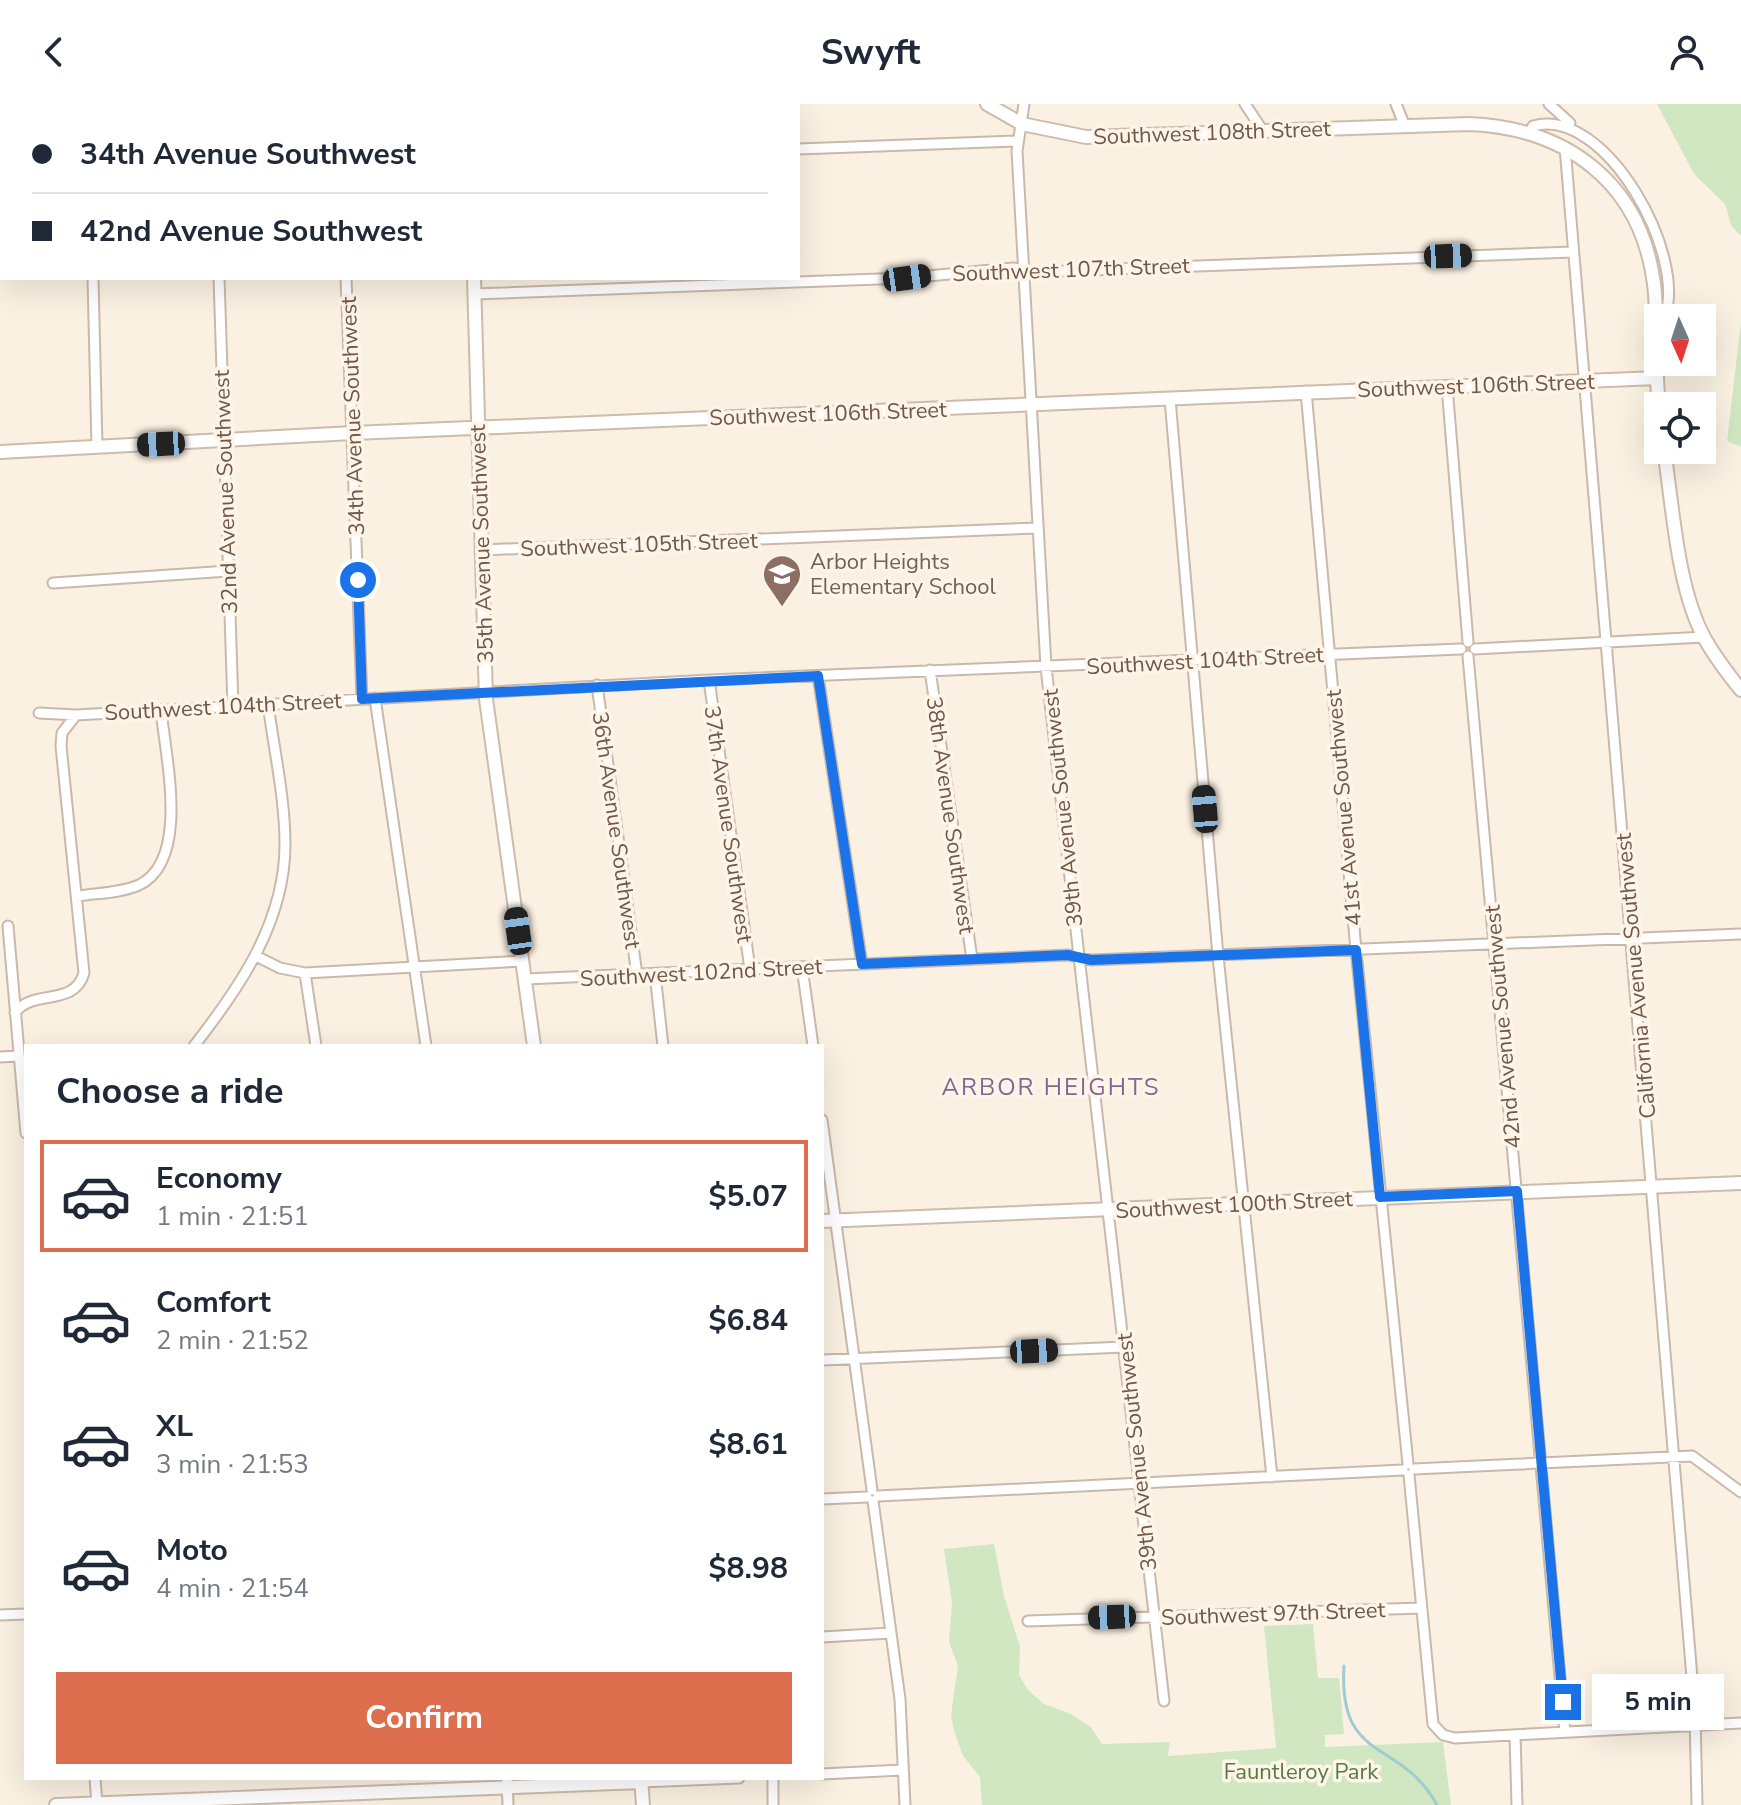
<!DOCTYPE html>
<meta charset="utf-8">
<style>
:root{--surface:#fff;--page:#f2f2f3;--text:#1f2937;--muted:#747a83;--line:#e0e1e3;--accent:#dd6f4f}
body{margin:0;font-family:"Nunito Sans",sans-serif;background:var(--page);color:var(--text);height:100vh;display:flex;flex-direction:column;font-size:30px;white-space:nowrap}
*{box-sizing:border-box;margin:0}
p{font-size:26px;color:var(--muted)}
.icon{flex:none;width:44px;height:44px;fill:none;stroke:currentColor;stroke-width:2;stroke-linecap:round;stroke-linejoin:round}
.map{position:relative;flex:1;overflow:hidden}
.panel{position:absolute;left:24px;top:940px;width:800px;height:736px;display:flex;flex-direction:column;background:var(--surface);border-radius:0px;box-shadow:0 8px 32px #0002}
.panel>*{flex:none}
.guide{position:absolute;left:0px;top:0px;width:800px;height:176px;box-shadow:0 8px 32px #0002;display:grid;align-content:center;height:176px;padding:0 32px;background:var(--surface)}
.needle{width:52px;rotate:177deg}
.buttons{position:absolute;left:1644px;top:200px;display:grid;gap:16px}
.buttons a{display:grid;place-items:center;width:72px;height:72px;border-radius:0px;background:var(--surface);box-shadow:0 8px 32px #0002;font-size:40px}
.end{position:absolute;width:36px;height:36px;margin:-18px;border:10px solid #1a73e8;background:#fff;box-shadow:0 0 0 4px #fff}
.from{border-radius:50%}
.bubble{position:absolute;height:56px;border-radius:0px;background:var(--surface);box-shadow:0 8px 32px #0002;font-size:26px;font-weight:700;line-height:56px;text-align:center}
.car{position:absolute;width:24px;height:48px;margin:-24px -12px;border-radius:10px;box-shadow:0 0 6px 2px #0007;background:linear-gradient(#222 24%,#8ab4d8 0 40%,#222 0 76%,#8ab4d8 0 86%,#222 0)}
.guide b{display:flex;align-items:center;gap:28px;height:76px;font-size:30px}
.guide b+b{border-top:2px solid var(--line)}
.guide i{width:20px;height:20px;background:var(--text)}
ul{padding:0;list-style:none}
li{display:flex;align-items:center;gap:24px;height:112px;margin:0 16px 12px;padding:0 16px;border:4px solid transparent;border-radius:0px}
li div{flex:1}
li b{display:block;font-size:30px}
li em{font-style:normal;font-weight:700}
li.current{border-color:var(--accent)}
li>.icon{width:72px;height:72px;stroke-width:1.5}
h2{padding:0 32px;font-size:36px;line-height:96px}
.action{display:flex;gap:16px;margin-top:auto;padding:16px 32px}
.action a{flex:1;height:92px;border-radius:0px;background:var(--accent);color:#fff;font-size:32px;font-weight:700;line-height:92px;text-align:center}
header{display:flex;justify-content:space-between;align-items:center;height:104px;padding:0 32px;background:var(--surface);font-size:36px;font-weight:700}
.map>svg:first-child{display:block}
</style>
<header><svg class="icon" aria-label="back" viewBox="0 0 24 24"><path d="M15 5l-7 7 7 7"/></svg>Swyft<svg class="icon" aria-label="person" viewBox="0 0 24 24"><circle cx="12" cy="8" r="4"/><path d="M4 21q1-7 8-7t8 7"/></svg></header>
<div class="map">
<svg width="1741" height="1701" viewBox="0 0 1741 1701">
<rect width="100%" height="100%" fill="#faf1e2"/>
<path fill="#d1e7c2" d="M1657,0H1741V132L1731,121L1725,100L1694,70Z
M1741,218V343L1727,337Z
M994,1440L1004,1492L1020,1543L1019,1571L1028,1586L1044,1600L1071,1610L1091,1623L1102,1640L1170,1638L1168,1652L1276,1644L1264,1522L1313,1520L1318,1574H1339L1344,1630L1325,1631V1643L1443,1638L1451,1701H982L980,1673L963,1652L954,1627L951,1611L958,1562L949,1538L952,1498L944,1445Z"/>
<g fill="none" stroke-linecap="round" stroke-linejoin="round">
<path stroke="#a0cbd3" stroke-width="3" d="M436,0V2
M1344,1562C1338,1661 1400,1633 1437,1701"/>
<defs>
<path id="street" d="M89,0V2
M215,0V2
M328,0V2
M632,0V2
M742,0V2
M1024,0L1017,47L1046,563L1164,1597
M1245,0L1263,27
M1396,0L1404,20
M1549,0L1570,19
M1529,29L1533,22C1605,1 1689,153 1664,214
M1565,43L1695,1610L1697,1701
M798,45L1016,37
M93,174L97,343
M219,174L233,602
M346,174L362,595
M474,190L907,174L1013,164L1037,168L1573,148
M1447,282L1468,538
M1306,287L1356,846L1408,1360
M1170,295L1218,852L1272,1373
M481,446L1037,424
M53,479L228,467
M1475,545L1704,533
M1468,552L1565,1628
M930,566L972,855
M818,572L862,860
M709,576L750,865
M597,581L637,871
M375,594L426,942
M39,609L76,611L709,576L1461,545
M78,792C97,789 121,789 139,781C191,756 165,651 161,606
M8,822L26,1029
M256,852L280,864L305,869L522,857
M802,863L813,942
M305,869L316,942
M655,870L663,942
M525,875L1068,851L1091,856L1741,830
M15,909C32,884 74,904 84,869L61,642L62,629L76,611
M194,942C240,883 285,818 285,740C285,694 274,646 268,600
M0,953L18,952
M822,1016L872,1386
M822,1256L1124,1243
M1414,1365L1692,1352L1741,1388
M1409,1371L1433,1620L1443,1631L1455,1634L1741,1619
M878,1392L1403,1366
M822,1395L867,1393
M873,1397L900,1595L905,1701
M0,1511L26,1510
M1028,1517L1421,1504
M822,1533L891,1529
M1515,1631L1517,1701
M822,1670L902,1666
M95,1674L97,1701
M507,1674L508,1701
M773,1674V1701
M641,1678L739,1674"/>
<path id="secondary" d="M469,0V2
M987,0L1022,20L1086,33L1469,20C1567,24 1641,79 1654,180C1659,220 1654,261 1659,302
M474,174L486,595L534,942
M1664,346C1673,403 1677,485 1705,535C1715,553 1728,570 1741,586
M0,348L353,329L1657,274
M822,1117L1741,1079
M641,1674L643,1701
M56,1701L641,1678"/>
</defs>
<use href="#street" stroke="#cab9aa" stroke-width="13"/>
<use href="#secondary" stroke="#cfbbaa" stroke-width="16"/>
<use href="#street" stroke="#fff" stroke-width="9"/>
<use href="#secondary" stroke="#fff" stroke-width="12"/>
</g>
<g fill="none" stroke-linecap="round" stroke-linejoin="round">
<path stroke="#1a73e8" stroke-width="10" d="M358,476L362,595L818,572L862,860L1068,851L1091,856L1356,846L1380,1093L1517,1087L1563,1598"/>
</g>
<defs>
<symbol id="school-pin" viewBox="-11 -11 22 30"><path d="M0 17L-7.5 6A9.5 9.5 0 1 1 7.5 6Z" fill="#8d6e63" stroke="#fef5e8"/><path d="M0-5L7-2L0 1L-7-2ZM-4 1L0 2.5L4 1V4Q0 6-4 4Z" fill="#fff"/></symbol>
</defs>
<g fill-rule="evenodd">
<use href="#school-pin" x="760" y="448" width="44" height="60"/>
</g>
<g text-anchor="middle" stroke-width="7" stroke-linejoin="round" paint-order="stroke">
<g font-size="22" fill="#70584b" stroke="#fef5e8">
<text transform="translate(1212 28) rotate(-2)" y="8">Southwest 108th Street</text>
<text transform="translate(1071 165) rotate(-2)" y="8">Southwest 107th Street</text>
<text transform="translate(1476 281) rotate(-2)" y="8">Southwest 106th Street</text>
<text transform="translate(828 309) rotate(-2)" y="8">Southwest 106th Street</text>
<text transform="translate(352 312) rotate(-92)" y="8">34th Avenue Southwest</text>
<text transform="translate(225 388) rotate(-92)" y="8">32nd Avenue Southwest</text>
<text transform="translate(481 440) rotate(-92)" y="8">35th Avenue Southwest</text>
<text transform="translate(639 440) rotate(-2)" y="8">Southwest 105th Street</text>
<text transform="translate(1205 556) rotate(-3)" y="8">Southwest 104th Street</text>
<text transform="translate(223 602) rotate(-3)" y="8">Southwest 104th Street</text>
<text transform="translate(1062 704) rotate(-96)" y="8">39th Avenue Southwest</text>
<text transform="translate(1343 704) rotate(-95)" y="8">41st Avenue Southwest</text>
<text transform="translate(951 711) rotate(82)" y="8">38th Avenue Southwest</text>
<text transform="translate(729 720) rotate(82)" y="8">37th Avenue Southwest</text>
<text transform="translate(617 726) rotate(82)" y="8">36th Avenue Southwest</text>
<text transform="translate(701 868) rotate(-3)" y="8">Southwest 102nd Street</text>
<text transform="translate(1635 872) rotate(-95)" y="8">California Avenue Southwest</text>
<text transform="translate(1502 923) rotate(-95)" y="8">42nd Avenue Southwest</text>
<text transform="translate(1234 1100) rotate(-3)" y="8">Southwest 100th Street</text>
<text transform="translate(1136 1348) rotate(-96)" y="8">39th Avenue Southwest</text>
<text transform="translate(1273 1509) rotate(-2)" y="8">Southwest 97th Street</text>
</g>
<g font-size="22" fill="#785e54" stroke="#fef5e8" text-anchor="start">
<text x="810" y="465">Arbor Heights<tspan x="810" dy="25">Elementary School</tspan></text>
</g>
<g font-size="22" fill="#557b46" stroke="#fef5e8">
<text x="1301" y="1675">Fauntleroy Park</text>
</g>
<g font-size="24" letter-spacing="2" fill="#846693" stroke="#fef5e8">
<text x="1051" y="991">ARBOR HEIGHTS</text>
</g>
</g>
</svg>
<div class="buttons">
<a><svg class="needle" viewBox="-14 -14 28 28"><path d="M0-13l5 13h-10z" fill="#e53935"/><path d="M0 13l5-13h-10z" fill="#747a83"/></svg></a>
<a><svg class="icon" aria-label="locate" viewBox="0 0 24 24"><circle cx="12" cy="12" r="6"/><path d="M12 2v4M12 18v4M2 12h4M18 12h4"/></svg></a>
</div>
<i class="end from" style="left:358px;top:476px"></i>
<i class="end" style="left:1563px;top:1598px"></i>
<div class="bubble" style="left:1592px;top:1570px;width:132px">5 min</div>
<i class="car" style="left:1448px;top:152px;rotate:88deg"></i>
<i class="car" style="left:907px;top:174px;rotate:82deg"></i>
<i class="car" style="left:161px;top:340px;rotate:267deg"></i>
<i class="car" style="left:1205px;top:705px;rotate:355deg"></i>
<i class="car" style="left:518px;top:827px;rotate:352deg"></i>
<i class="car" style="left:1034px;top:1247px;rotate:87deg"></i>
<i class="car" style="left:1112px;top:1513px;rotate:268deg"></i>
<div class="guide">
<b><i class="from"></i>34th Avenue Southwest</b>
<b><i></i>42nd Avenue Southwest</b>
</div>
<section class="panel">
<h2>Choose a ride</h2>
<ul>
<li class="current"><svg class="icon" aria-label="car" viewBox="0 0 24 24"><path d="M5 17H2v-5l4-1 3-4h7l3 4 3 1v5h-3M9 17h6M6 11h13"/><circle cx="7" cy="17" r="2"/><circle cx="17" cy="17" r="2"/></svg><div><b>Economy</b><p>1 min · 21:51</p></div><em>$5.07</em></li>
<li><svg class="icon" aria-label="car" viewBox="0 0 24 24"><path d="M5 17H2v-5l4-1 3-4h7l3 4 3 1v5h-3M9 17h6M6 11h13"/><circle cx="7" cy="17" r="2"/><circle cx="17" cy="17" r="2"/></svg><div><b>Comfort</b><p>2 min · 21:52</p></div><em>$6.84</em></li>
<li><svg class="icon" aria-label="car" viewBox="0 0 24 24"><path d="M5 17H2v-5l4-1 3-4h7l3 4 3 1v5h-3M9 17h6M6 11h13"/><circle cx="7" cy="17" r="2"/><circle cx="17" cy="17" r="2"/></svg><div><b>XL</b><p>3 min · 21:53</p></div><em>$8.61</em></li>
<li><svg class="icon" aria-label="car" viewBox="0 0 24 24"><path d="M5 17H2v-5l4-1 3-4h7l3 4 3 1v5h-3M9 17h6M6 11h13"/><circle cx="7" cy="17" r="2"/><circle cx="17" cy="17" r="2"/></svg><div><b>Moto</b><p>4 min · 21:54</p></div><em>$8.98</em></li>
</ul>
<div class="action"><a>Confirm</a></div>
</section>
</div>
